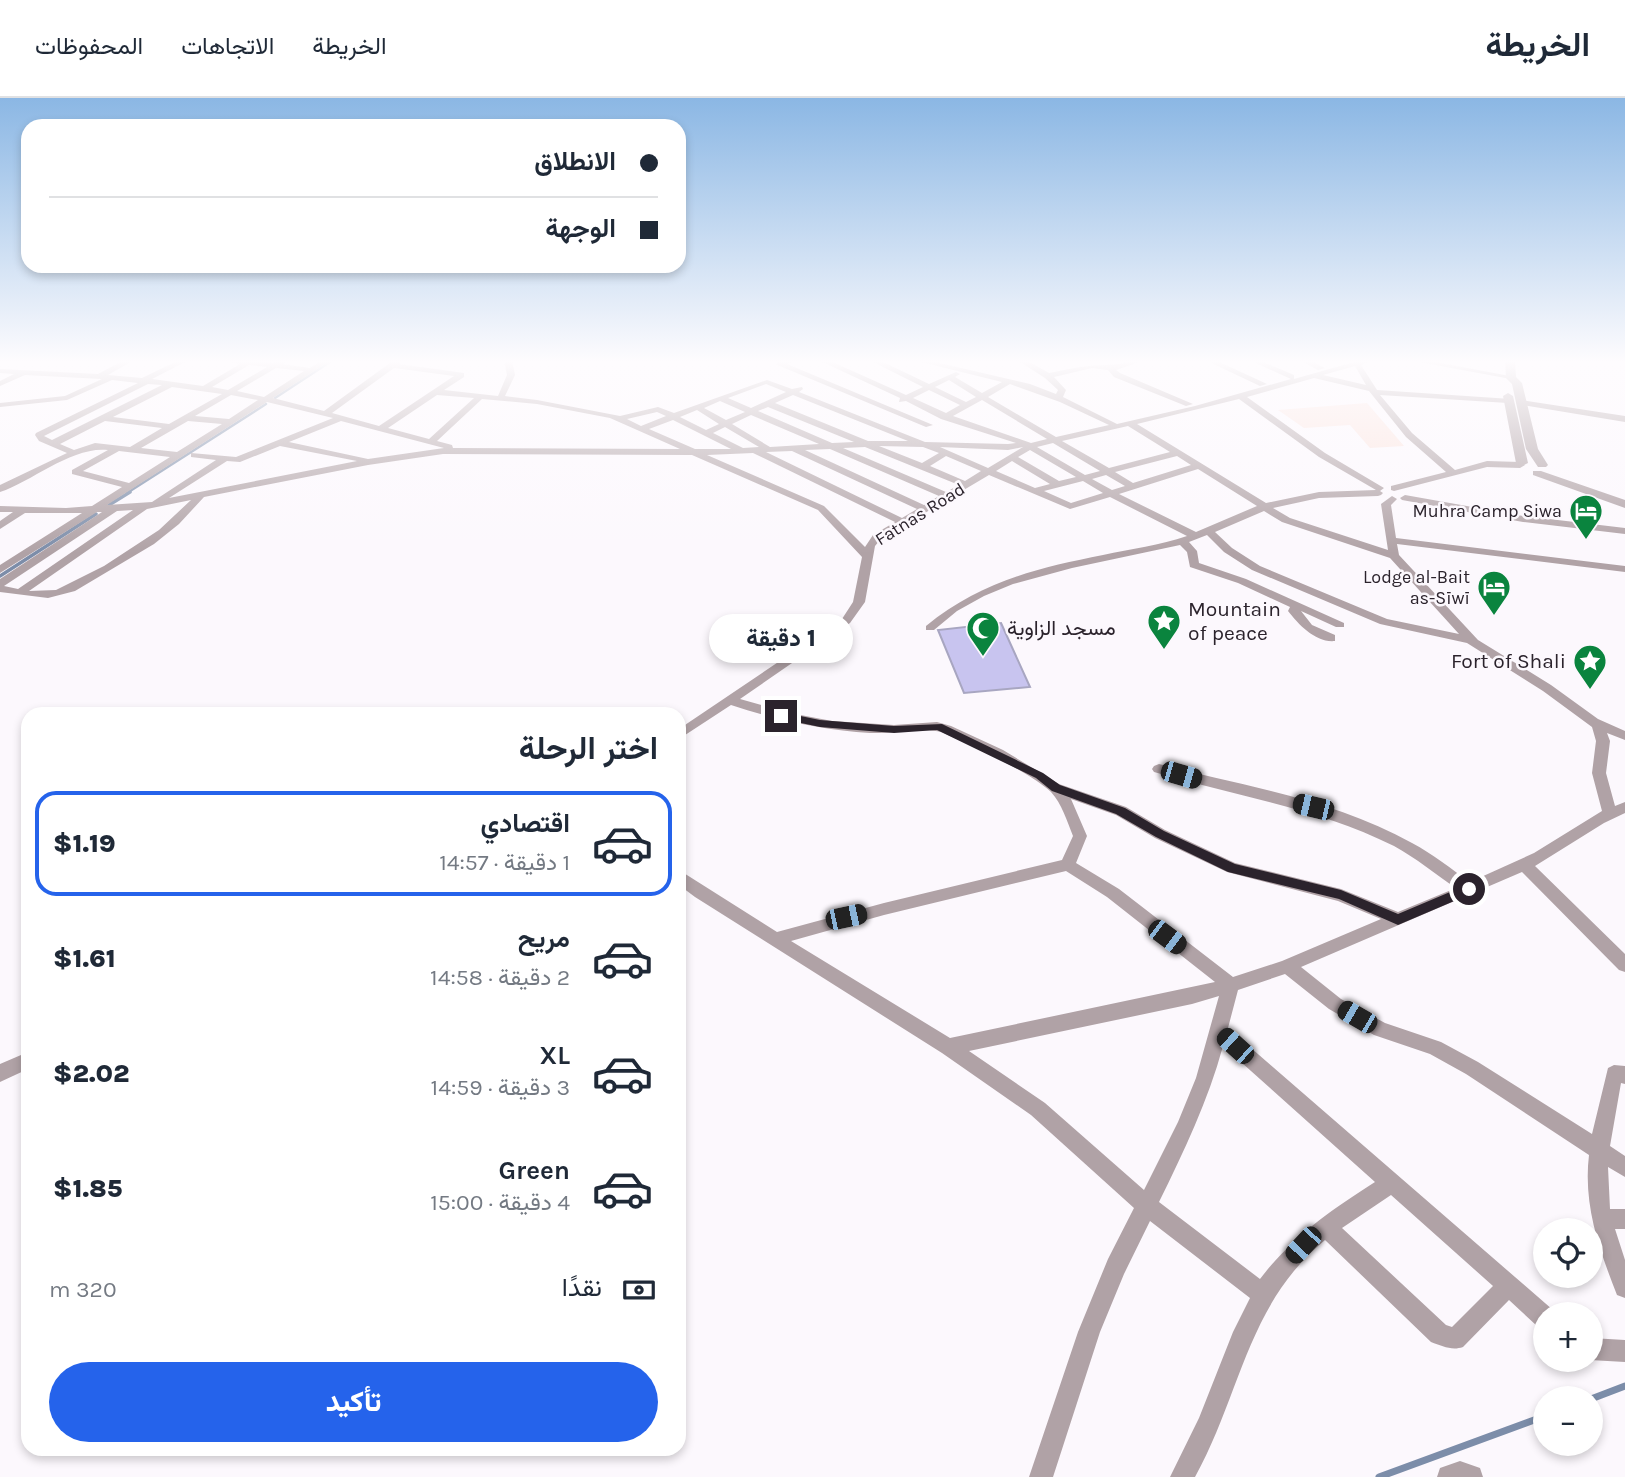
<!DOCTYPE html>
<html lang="ar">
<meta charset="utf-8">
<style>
:root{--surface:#fff;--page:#f2f2f3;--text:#1f2937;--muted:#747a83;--line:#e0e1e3;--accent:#2563eb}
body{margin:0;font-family:Karla,Vazirmatn,sans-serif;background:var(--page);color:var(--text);direction:rtl;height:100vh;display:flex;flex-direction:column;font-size:26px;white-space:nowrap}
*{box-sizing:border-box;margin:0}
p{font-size:23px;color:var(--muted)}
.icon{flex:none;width:38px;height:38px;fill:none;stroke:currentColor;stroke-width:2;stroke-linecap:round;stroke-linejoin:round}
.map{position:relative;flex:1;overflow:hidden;direction:ltr}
.side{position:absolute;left:21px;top:609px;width:665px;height:749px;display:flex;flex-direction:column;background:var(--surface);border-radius:21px;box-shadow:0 4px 10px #0003;direction:rtl}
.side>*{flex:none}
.hud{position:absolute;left:21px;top:21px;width:665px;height:154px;border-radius:21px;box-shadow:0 4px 10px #0003;direction:rtl;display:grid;align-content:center;height:154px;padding:0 28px;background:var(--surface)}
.tools{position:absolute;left:1533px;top:1120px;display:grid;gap:14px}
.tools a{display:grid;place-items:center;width:70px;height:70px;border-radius:50%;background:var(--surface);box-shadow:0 4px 10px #0003;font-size:35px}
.end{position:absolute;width:32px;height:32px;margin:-16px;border:9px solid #2b232c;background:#fff;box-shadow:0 0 0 4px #fff}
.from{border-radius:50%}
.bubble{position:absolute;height:49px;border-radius:24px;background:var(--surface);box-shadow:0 4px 10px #0003;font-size:23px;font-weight:800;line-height:49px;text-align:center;direction:rtl}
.car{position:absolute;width:21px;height:42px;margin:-21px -10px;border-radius:9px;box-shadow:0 0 5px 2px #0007;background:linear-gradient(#222 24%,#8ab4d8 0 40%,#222 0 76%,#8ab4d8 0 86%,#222 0)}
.hud b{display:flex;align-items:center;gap:24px;height:66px;font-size:26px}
.hud b+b{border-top:2px solid var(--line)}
.hud i{width:18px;height:18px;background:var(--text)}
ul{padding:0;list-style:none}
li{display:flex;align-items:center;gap:21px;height:105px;margin:0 14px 10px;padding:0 14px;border:4px solid transparent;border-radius:21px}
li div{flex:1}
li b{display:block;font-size:26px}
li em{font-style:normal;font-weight:800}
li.active{border-color:var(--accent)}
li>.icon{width:63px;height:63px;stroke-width:1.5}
h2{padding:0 28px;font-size:32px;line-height:84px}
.pay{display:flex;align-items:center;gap:18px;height:77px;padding:0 28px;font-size:26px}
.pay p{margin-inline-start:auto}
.primary-button{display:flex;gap:14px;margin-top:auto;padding:14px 28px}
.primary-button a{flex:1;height:80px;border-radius:42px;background:var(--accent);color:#fff;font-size:28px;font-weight:800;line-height:80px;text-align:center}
header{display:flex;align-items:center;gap:42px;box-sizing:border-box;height:98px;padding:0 35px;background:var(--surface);border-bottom:2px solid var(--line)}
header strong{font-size:33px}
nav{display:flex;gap:38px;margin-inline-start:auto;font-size:24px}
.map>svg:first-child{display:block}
</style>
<header>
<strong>الخريطة</strong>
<nav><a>الخريطة</a><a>الاتجاهات</a><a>المحفوظات</a></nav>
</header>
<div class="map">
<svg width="1625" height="1379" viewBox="0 0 1625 1379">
<rect width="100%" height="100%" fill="#fcf8fd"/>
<path fill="#fbe3dd" d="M1367,305L1404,348L1370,350L1350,327L1304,330L1278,312Z"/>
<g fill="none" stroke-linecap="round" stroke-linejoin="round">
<path stroke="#7c8da9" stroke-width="2.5" d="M275,300L333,262
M127,395L266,306"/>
<path stroke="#7c8da9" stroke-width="3.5" d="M109,407L130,394
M0,478L96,416"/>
<path stroke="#7c8da9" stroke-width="7" d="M1591,1301L1625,1288
M1379,1379L1545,1318"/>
</g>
<path fill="#c8c4ef" stroke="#a8a6c1" stroke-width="2" d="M1001,525L1030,589L964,595L938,532Z"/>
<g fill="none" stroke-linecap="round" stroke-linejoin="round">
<path fill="#b0a2a6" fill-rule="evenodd" d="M124,262H134L108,277L142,280L179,262H189L152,281L203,288L240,266L221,262H253L274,265L280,262H289L283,266L310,270L322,262H331L273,300L324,313L394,262H403L399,266L464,275V279L444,292L498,298L507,277L504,262H512L515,277L505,298L537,302L620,318L658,309L674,315L767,282L792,291L802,289L803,291L799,294L925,344L1008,346L1016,345L941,321L906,303L899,304L900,300L818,262H828L906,297L923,289L869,262H879L929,286L956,274L960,276L955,279L982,295L1002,284L913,262H927L1030,286L1056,296L1058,292L1045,280L1017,262H1026L1049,275C1070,271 1085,267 1106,267C1118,267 1132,262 1146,262L1116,272L1120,275L1193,306L1186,308L1114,279L1108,272L1092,270L1054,279L1066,292L1063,299L1117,326L1195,308L1291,281L1249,262H1259L1294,277V281L1361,262H1373L1361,267L1377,292L1511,301V305H1508L1380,297L1412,335L1455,372L1487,363L1520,364L1525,367L1520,370L1487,369L1394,393L1391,392V388L1446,374L1406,339L1369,293L1314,280L1247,299L1325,355L1384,390L1380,393L1383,395L1381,397L1378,398L1319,400L1273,410L1290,420L1388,452L1381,406L1392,398L1397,401L1391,407L1396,440L1625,468V474L1397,446L1399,457L1478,542L1551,587L1598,621L1625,633V642L1607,635L1610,643L1606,675L1615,708L1625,704V715L1604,725L1535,768L1625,856V874L1619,872L1522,774L1301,869L1341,901L1385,925L1441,944L1478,964L1592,1036L1608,970L1614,967L1625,968V986L1621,985L1610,1048L1625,1058V1079L1608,1069L1610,1111H1625V1131H1615L1625,1162V1200L1617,1197C1599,1151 1583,1107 1589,1057L1466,976L1430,956L1374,937L1329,911L1285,876L1238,892L1228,930L1553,1212L1554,1216H1545V1231L1537,1228L1509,1202L1463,1249C1452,1253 1442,1248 1431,1244L1325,1142C1247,1206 1241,1296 1195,1379H1170L1199,1320L1233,1234L1250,1200L1150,1123L1124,1176L1100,1234L1053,1379H1029L1078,1234L1108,1161L1134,1110L1031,1017L942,955L695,799L679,787V772L777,834L884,805L1062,762L1073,738C1067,723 1062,706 1051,694C1028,673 971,647 941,634C925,629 890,636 870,635C823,632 776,622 731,607L679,641V631L842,521L853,504L862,459L818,412L692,357L443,356L368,367L204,399L179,426L154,446L75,493L48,500L0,494V481L102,414H97L0,475V467L82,415H25L0,431V423L13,414H0V408L66,410L92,408L122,389L72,376V372L108,352C72,348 33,383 0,394V387L67,355L39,343L35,337L36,335L138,285L112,282L67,302L0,309V305L65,298L102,281L25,277L0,288V283L14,276L0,275V271L98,276ZM249,267L267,269L228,292L212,289ZM1355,268L1366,287L1323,277ZM276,270L304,273L264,299L237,293ZM394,270L454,278L379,328L332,315ZM949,282L976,299L966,304L935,289ZM148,286L162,287L52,342L44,338ZM766,286L786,294L751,310L728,300ZM1010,286L1060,304L1109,327L1056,339L988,299ZM172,289L222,296L169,326L113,319ZM929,292L960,307L946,315L913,300ZM231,297L258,302L229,321L195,318ZM437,297L474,300L429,341L388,330ZM793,297L908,343H868L775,305ZM482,301L537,306L610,320L680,351L453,350L452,347L437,343ZM1239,301L1319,359L1376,392L1319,394L1266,405L1137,326ZM982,302L1047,341L1031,345L953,318ZM720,303L745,314L726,322L704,310ZM267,304L333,320L236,359L191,355V359L216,362L152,404L107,407ZM768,309L854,344L832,345L758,313ZM697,312L719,326L706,332L680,319ZM657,314L666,318L641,328L627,321ZM751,317L819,346L770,349L732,326ZM673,322L731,351H695L649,331ZM105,323L162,330L130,349L95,345L74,352L60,346ZM188,323L222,326L177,354L141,350ZM341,323L444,350L368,361L289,344ZM1128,328L1170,354L1109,370L1062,343ZM725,329L759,349L743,350L713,335ZM1053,345L1100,373L1085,377L1037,349ZM280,348L357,363L169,400L227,363L240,364ZM879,348L923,349L939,355L922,365ZM865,349L959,387L946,394L843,350ZM940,349L1008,352L1023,349L988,370ZM830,351L939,398L924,407L805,352ZM1030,352L1076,379L1059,383L1018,359ZM119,353L170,359L129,385L83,373ZM792,353L917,411L902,420L766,354ZM753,355L895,424L873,437L865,449L824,408L707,357ZM946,358L981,373L965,383L930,368ZM1177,358L1191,367L1133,385L1115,374ZM1012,363L1050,386L1035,390L996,373ZM1198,371L1257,408L1196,434L1119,396ZM989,377L1070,411L1110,399L1187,438C1160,447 1131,451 1103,457C1037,470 980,484 926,528V532H934L957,513L984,498L1013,486L1072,470L1180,447L1187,454L1190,469L1238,485L1290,509L1288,513C1299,527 1316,545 1335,543V537L1312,527L1301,513L1336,529H1344V525L1246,481L1199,465L1197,453L1189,444L1207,437L1224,454L1252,472L1380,526L1467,545L1543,593L1592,629L1596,643L1592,675L1602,713L1534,755L1470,784C1451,771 1433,756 1412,745C1335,702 1244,688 1159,666L1154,668L1152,671L1154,674C1235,698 1318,710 1394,748C1416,760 1435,776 1456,790L1398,814L1341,791L1235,765L1165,732L1126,709L1059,686L1003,652L951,628L937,624L894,627L832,623L790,615L740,601L850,525L865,504L875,448L881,441ZM1106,377L1125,388L1112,392L1092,381ZM1083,383L1103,395L1071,405L1044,393ZM191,402L159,432L104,468L56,492L29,493L147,411ZM133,412L18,491L4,488L117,413ZM1264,413L1282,424L1390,460L1459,536L1387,521L1260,468L1232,450L1215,434ZM1071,701L1116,717L1155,740L1227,774L1338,803L1381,821L1282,863L1233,879L1119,791L1076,765L1087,738ZM1066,773L1107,799L1215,884L950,940L791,843L884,817ZM1219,898L1196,980L1178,1024L1144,1092L1045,1005L969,953L1192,906ZM1223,948L1375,1084C1331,1112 1292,1139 1260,1181L1159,1104C1184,1053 1208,1003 1223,948ZM1391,1097L1493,1188L1452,1229L1446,1227L1342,1130Z
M786,262H800L787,266L933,327L926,329L775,266Z
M1205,262H1215L1267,286L1260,288Z
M1299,262H1309L1325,270L1318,272Z
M1408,262H1425L1515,279L1511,281Z
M1520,302L1625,318V324L1517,306L1516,304Z
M1405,397L1523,418L1625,430V436L1523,424L1402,402L1400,400Z
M28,954V971L0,984V966Z
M1591,1240L1625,1242V1264L1590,1262Z
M1460,1363L1480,1370L1483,1379H1437L1440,1370Z"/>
<path fill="#b0a2a6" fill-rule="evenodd" d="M1505,262H1515L1516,279L1522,285L1538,351L1548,367L1546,369H1538L1526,351L1512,286L1506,280Z
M1508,295L1513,298L1528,365L1522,368L1516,365L1503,298Z
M1533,373H1541L1625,402V410L1533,377Z"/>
</g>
<linearGradient id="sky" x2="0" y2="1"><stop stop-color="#8bb7e4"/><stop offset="0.58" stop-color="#fefcfe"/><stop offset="1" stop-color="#fefcfe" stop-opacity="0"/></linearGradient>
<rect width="1625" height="455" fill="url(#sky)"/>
<path fill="#2b232c" d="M781,614L820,622L894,628L942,626L1043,675L1060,687L1125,710L1164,733L1235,766L1341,792L1398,816L1469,786L1475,791L1473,795L1398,827L1339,801L1228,774L1156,739L1116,716L1052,693L1036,680L937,632L894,635L820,629L777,620L776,618Z"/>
<defs>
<symbol id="hotel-pin" viewBox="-11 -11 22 30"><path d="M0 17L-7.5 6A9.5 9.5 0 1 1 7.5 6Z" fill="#0a843e" stroke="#fcf8fd"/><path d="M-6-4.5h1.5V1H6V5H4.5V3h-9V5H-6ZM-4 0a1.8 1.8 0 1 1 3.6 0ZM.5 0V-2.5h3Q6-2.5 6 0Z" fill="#fff"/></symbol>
<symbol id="sight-pin" viewBox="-11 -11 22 30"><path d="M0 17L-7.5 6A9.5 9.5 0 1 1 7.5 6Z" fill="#0a843e" stroke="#fcf8fd"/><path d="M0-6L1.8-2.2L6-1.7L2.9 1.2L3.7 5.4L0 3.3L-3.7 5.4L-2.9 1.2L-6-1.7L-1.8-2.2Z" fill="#fff"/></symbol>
<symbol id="mosque-pin" viewBox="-11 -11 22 30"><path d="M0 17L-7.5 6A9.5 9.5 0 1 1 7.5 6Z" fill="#0a843e" stroke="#fcf8fd"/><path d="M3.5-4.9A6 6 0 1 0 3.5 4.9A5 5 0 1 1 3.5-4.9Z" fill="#fff"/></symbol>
</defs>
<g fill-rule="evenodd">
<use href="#hotel-pin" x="1567" y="394" width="38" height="52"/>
<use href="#hotel-pin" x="1475" y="470" width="38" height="52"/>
<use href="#sight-pin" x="1145" y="504" width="38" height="52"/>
<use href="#mosque-pin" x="964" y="511" width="38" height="52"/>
<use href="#sight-pin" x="1571" y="544" width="38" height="52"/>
</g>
<g text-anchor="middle" stroke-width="5" stroke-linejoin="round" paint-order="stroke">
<g font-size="18" fill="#2b232c" stroke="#fcf8fd" text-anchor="end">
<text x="1562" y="419">Muhra Camp Siwa</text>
<text x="1470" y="485">Lodge al-Bait<tspan x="1470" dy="21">as-Sīwī</tspan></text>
</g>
<g font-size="18" fill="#2b232c" stroke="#fcf8fd">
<text transform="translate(920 416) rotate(-32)" y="6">Fatnas Road</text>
</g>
<g font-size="21" fill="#2b232c" stroke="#fcf8fd" text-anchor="start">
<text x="1188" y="518">Mountain<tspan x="1188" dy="24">of peace</tspan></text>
<text x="1007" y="537">مسجد الزاوية</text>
<text x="1566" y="570" text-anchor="end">Fort of Shali</text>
</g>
</g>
</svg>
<div class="tools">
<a><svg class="icon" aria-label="locate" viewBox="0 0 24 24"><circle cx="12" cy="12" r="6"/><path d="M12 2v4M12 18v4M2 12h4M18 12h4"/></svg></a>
<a>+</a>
<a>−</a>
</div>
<i class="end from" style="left:1469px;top:791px"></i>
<i class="end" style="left:781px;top:618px"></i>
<div class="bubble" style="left:709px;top:516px;width:144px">1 دقيقة</div>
<i class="car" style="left:1181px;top:677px;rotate:106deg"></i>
<i class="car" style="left:1313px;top:709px;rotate:283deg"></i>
<i class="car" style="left:846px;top:819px;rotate:78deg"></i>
<i class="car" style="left:1167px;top:839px;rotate:127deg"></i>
<i class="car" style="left:1357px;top:919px;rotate:300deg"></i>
<i class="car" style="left:1235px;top:948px;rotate:312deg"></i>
<i class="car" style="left:1303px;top:1147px;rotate:223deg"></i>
<div class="hud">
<b><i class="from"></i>الانطلاق</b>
<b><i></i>الوجهة</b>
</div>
<section class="side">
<h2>اختر الرحلة</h2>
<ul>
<li class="active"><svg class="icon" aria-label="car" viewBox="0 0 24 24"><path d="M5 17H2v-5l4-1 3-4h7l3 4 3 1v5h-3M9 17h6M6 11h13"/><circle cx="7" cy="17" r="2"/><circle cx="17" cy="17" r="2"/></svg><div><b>اقتصادي</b><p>1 دقيقة · 14:57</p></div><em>$1.19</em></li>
<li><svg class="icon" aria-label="car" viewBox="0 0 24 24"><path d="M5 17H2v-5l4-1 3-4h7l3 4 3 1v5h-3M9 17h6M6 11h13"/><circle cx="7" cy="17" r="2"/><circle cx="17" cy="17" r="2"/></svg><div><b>مريح</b><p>2 دقيقة · 14:58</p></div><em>$1.61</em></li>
<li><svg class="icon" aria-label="car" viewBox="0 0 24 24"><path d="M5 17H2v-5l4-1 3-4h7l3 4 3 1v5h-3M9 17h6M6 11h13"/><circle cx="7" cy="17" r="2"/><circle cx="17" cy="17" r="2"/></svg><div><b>XL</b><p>3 دقيقة · 14:59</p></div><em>$2.02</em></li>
<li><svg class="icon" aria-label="car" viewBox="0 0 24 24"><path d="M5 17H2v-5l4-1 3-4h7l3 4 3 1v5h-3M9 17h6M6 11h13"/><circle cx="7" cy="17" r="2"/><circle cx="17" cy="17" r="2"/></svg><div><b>Green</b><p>4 دقيقة · 15:00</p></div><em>$1.85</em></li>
</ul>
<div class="pay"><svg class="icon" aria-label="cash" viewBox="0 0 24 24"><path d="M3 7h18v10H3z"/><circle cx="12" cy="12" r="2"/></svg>نقدًا<p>320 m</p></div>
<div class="primary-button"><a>تأكيد</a></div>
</section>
</div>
